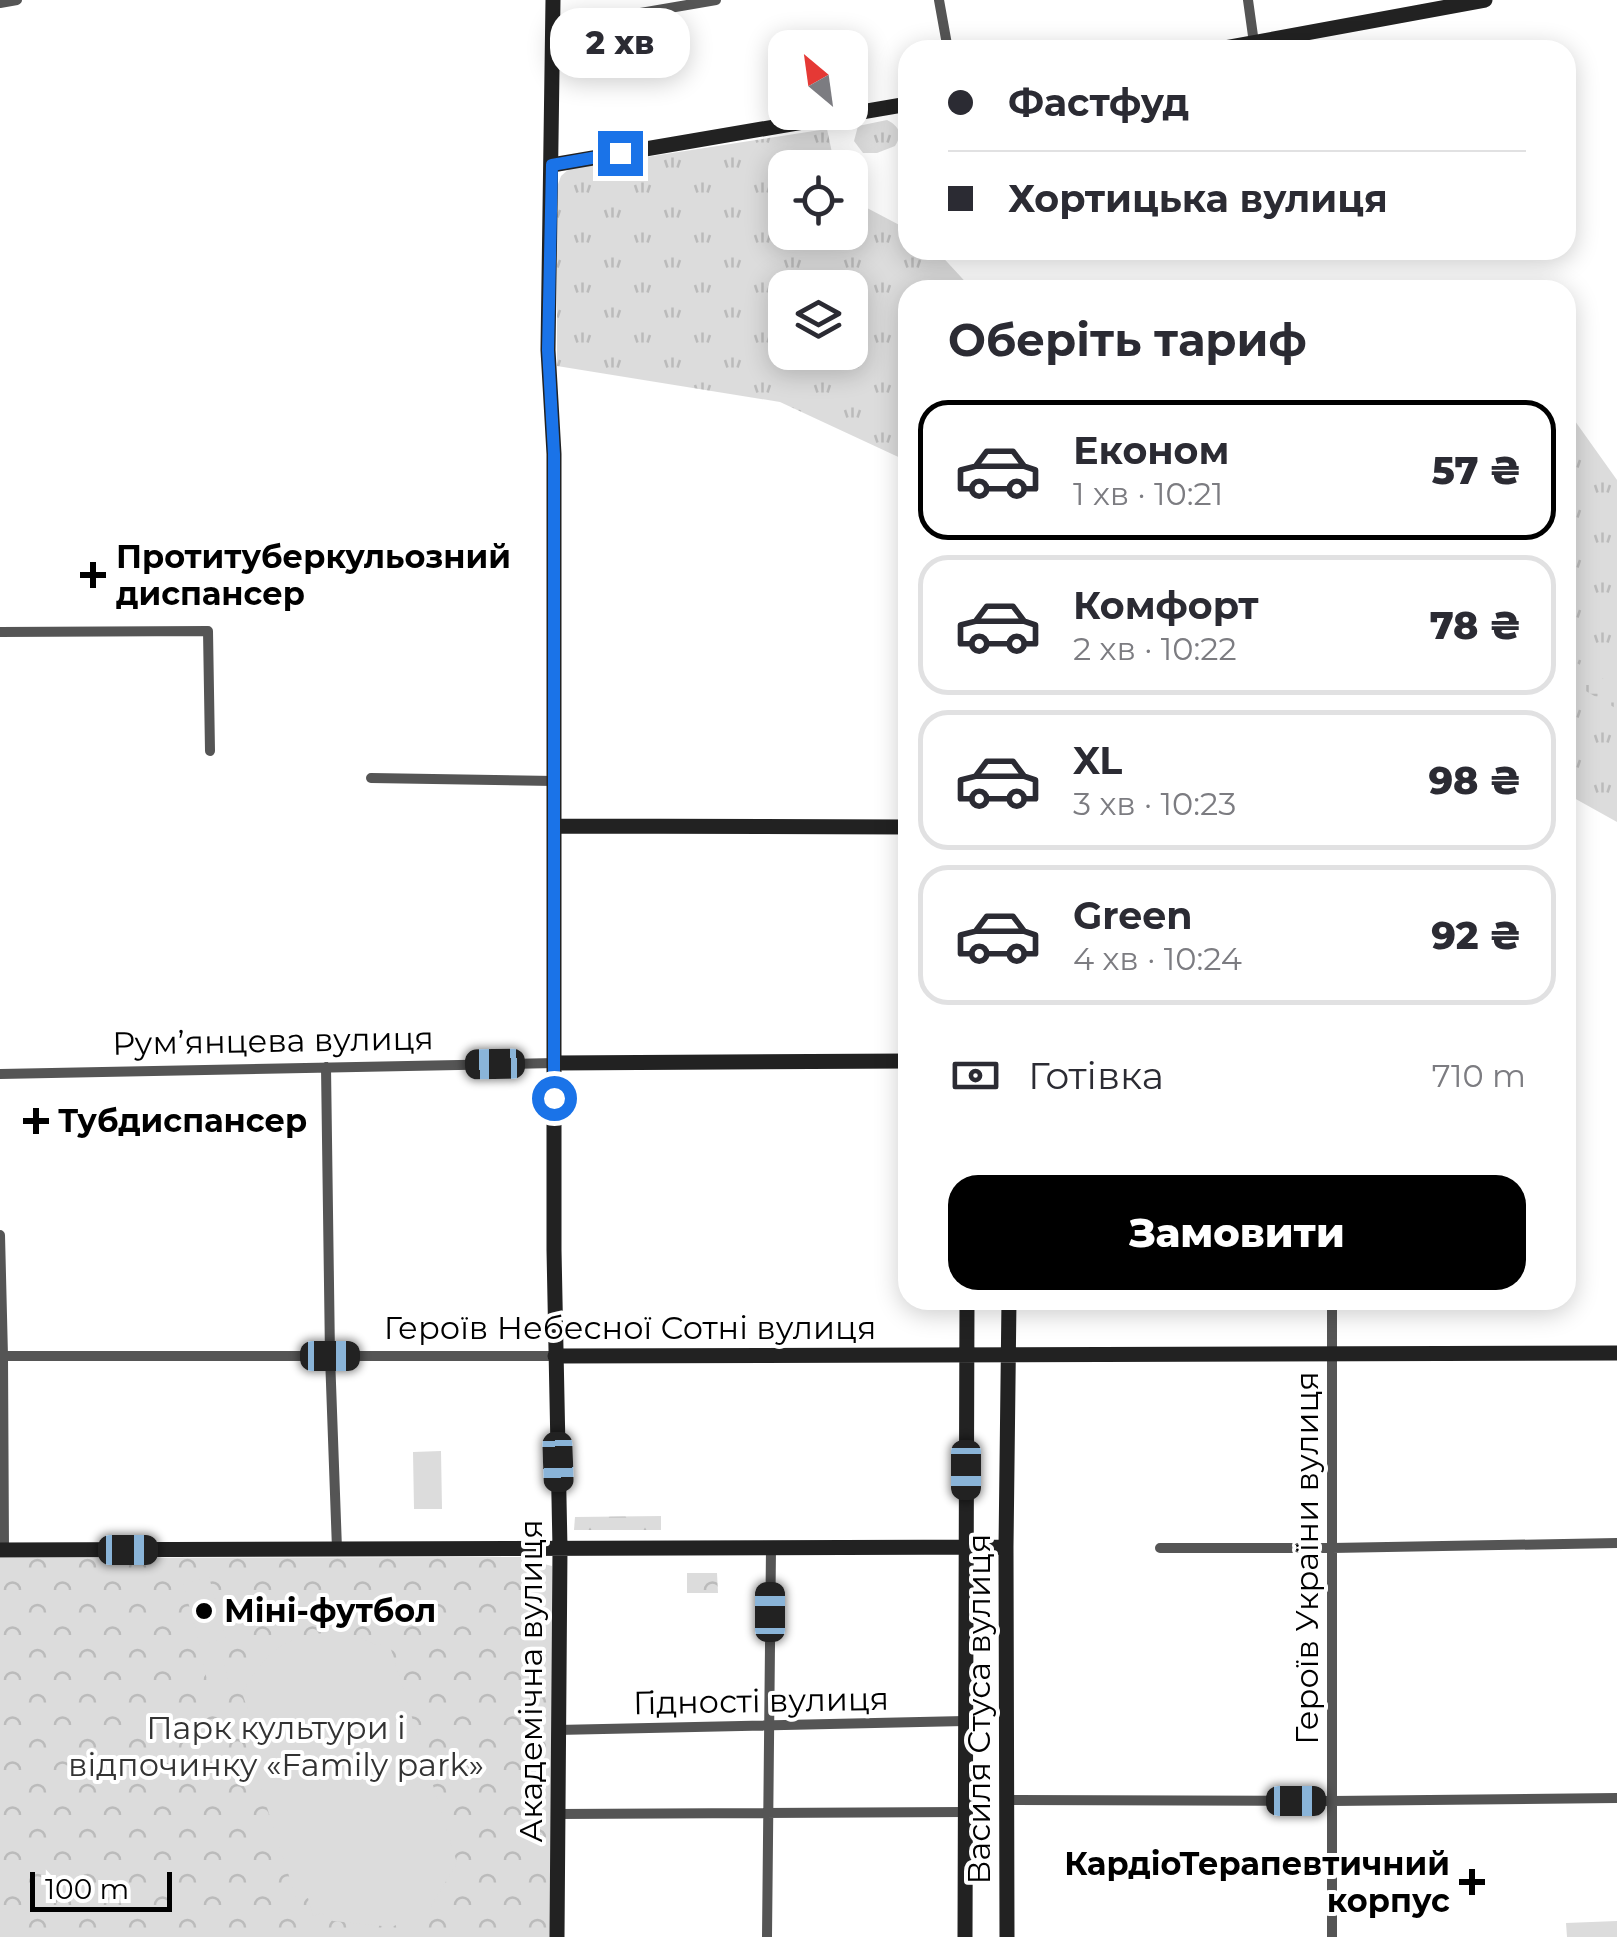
<!DOCTYPE html>
<html lang="uk">
<meta charset="utf-8">
<style>
:root{--surface:#fff;--page:#f2f2f3;--text:#2b2b33;--muted:#7c7c81;--line:#e1e1e2;--accent:#000}
body{margin:0;font-family:Montserrat,sans-serif;background:var(--page);color:var(--text);height:100vh;display:flex;flex-direction:column;font-size:38px;white-space:nowrap}
*{box-sizing:border-box;margin:0}
p{font-size:32px;color:var(--muted)}
.icon{flex:none;width:55px;height:55px;fill:none;stroke:currentColor;stroke-width:2;stroke-linecap:round;stroke-linejoin:round}
.map{position:relative;flex:1;overflow:hidden}
.details{position:absolute;left:898px;top:280px;width:678px;height:1030px;display:flex;flex-direction:column;background:var(--surface);border-radius:30px;box-shadow:0 5px 25px #0003}
.details>*{flex:none}
.guide{position:absolute;left:898px;top:40px;width:678px;height:220px;border-radius:30px;box-shadow:0 5px 25px #0003;display:grid;align-content:center;height:220px;padding:0 50px;background:var(--surface)}
.needle{width:65px;rotate:331deg}
.tools{position:absolute;left:768px;top:30px;display:grid;gap:20px}
.tools a{display:grid;place-items:center;width:100px;height:100px;border-radius:20px;background:var(--surface);box-shadow:0 5px 25px #0003;font-size:50px}
.scale{position:absolute;left:30px;bottom:25px;width:142px;box-sizing:border-box;padding-left:10px;border:5px solid #000;border-top:0;font-size:28px;line-height:35px;white-space:nowrap;color:#000;-webkit-text-stroke:8px #fff;paint-order:stroke}
.end{position:absolute;width:45px;height:45px;margin:-22px;border:12px solid #1a73e8;background:#fff;box-shadow:0 0 0 5px #fff}
.from{border-radius:50%}
.bubble{position:absolute;height:70px;border-radius:30px;background:var(--surface);box-shadow:0 5px 25px #0003;font-size:32px;font-weight:800;line-height:70px;text-align:center}
.car{position:absolute;width:30px;height:60px;margin:-30px -15px;border-radius:12px;box-shadow:0 0 8px 2px #0007;background:linear-gradient(#222 24%,#8ab4d8 0 40%,#222 0 76%,#8ab4d8 0 86%,#222 0)}
.guide b{display:flex;align-items:center;gap:35px;height:95px;font-size:38px}
.guide b+b{border-top:2px solid var(--line)}
.guide i{width:25px;height:25px;background:var(--text)}
ul{padding:0;list-style:none}
li{display:flex;align-items:center;gap:30px;height:140px;margin:0 20px 15px;padding:0 30px;border:5px solid var(--line);border-radius:30px}
li div{flex:1}
li b{display:block;font-size:38px}
li em{font-style:normal;font-weight:800}
li.active{border-color:var(--accent)}
li>.icon{width:90px;height:90px;stroke-width:1.5}
h2{padding:0 50px;font-size:45px;line-height:120px}
.pay{display:flex;align-items:center;gap:25px;height:110px;padding:0 50px;font-size:38px}
.pay p{margin-inline-start:auto}
.primary-button{display:flex;gap:20px;margin-top:auto;padding:20px 50px}
.primary-button a{flex:1;height:115px;border-radius:30px;background:var(--accent);color:#fff;font-size:40px;font-weight:800;line-height:115px;text-align:center}
.map>svg:first-child{display:block}
</style>
<div class="map">
<svg width="1617" height="1937" viewBox="0 0 1617 1937">
<defs>
<pattern id="grass-tufts" width="24" height="20" patternUnits="userSpaceOnUse" patternTransform="scale(2.5)"><rect width="24" height="20" fill="#dcdcdc"/><path d="M3 7l-1-3M5 7V3M7 7l1-3M15 17l-1-3M17 17v-4M19 17l1-3" fill="none" stroke="#bbb"/></pattern>
<pattern id="forest-firs" width="22" height="20" patternUnits="userSpaceOnUse" patternTransform="scale(2.5)"><rect width="22" height="20" fill="#dcdcdc"/><path d="M5 1l3.5 6h-7zM16 11l3.5 6h-7z" fill="#bbb"/></pattern>
<pattern id="wetland-marsh" width="20" height="14" patternUnits="userSpaceOnUse" patternTransform="scale(2.5)"><rect width="20" height="14" fill="#dcdcdc"/><path d="M1 5h8M5 5V1M11 12h8M15 12V8" fill="none" stroke="#bbb"/></pattern>
<pattern id="park-crowns" width="20" height="18" patternUnits="userSpaceOnUse" patternTransform="scale(2.5)"><rect width="20" height="18" fill="#dcdcdc"/><path d="M2 6a3 3 0 1 1 6 0M12 15a3 3 0 1 1 6 0" fill="none" stroke="#bbb"/></pattern>
</defs>
<rect width="100%" height="100%" fill="#fff"/>
<path fill="url(#grass-tufts)" fill-rule="evenodd" d="M887,120C899,126 903,134 895,146L877,153H863L854,141L858,126Z
M827,129L835,167L785,168V232H850V199L907,229L908,250H936L973,290H908L907,461L780,402L557,366V187L561,176L569,169ZM785,288H850V352H785Z
M1565,407L1617,480V822L1565,793Z"/>
<path fill="url(#forest-firs)" d="M661,1516V1530H574L575,1517Z"/>
<path fill="url(#wetland-marsh)" d="M1565,656L1617,687V709L1565,679Z"/>
<path fill="url(#park-crowns)" d="M544,1557V1564L552,1566L551,1937H0V1558Z
M687,1573H717L718,1593H687Z"/>
<path fill="#dcdcdc" d="M441,1451L442,1509H414L413,1452Z
M209,1577L226,1638L200,1645L183,1584Z
M334,1632L358,1637L376,1645L389,1643L457,1863L430,1908L392,1927L333,1921L322,1913L313,1916L308,1898L297,1901L237,1714L248,1710L242,1693C267,1650 284,1636 334,1632Z
M220,1648L231,1690L211,1695L200,1653Z
M1617,1921V1937H1567L1566,1923Z"/>
<g fill="none" stroke-linecap="round" stroke-linejoin="round">
<path stroke="#555" stroke-width="10" d="M939,0L948,50
M1248,0L1254,43
M0,3L17,0
M553,28L716,0
M0,632L208,631L210,751
M371,778L554,781
M326,1067L330,1356L337,1549
M0,1074L555,1063
M0,1235L3,1356L4,1550
M3,1356H555
M1160,1548H1332L1617,1543
M557,1730L965,1721
M1007,1800L1332,1801L1617,1798
M557,1814L965,1812
M767,1937L771,1548
M1332,1937V1300"/>
<path stroke="#222" stroke-width="15" d="M553,0L548,350L554,454V1250L560,1548L557,1937
M1214,50L1485,0
M552,165L908,104
M554,826L908,827
M555,1063L908,1061
M555,1356L1617,1353
M0,1550L1006,1547
M965,1937L967,1300
M1007,1937L1006,1547L1009,1300"/>
</g>
<g fill="none" stroke-linecap="round" stroke-linejoin="round">
<path stroke="#1a73e8" stroke-width="12" d="M554,1098V454L548,350L552,165L620,153"/>
</g>
<g fill="#000" stroke="#fff" stroke-width="4">
<path d="M88 560h10v10h10v10h-10v10h-10v-10h-10v-10h10z"/>
<path d="M31 1106h10v10h10v10h-10v10h-10v-10h-10v-10h10z"/>
<circle cx="204" cy="1611" r="10"/>
<path d="M1467 1867h10v10h10v10h-10v10h-10v-10h-10v-10h10z"/>
</g>
<g text-anchor="middle" stroke-width="8" stroke-linejoin="round" paint-order="stroke">
<g font-size="32" font-weight="bold" fill="#000" stroke="#fff" text-anchor="start">
<text x="116" y="568">Протитуберкульозний<tspan x="116" dy="37">диспансер</tspan></text>
<text x="58" y="1132">Тубдиспансер</text>
<text x="224" y="1622">Міні-футбол</text>
<text x="1450" y="1875" text-anchor="end">КардіоТерапевтичний<tspan x="1450" dy="37">корпус</tspan></text>
</g>
<g font-size="32" fill="#000" stroke="#fff">
<text transform="translate(273 1041) rotate(-1)" y="11">Рум’янцева вулиця</text>
<text x="630" y="1339">Героїв Небесної Сотні вулиця</text>
<text transform="translate(1307 1558) rotate(-90)" y="11">Героїв України вулиця</text>
<text transform="translate(531 1681) rotate(-90)" y="11">Академічна вулиця</text>
<text transform="translate(761 1701) rotate(-1)" y="11">Гідності вулиця</text>
<text transform="translate(979 1709) rotate(-90)" y="11">Василя Стуса вулиця</text>
</g>
<g font-size="32" fill="#333" stroke="#fff">
<text x="276" y="1739">Парк культури і<tspan x="276" dy="37">відпочинку «Family park»</tspan></text>
</g>
</g>
</svg>
<div class="tools">
<a><svg class="needle" viewBox="-14 -14 28 28"><path d="M0-13l5 13h-10z" fill="#e53935"/><path d="M0 13l5-13h-10z" fill="#7c7c81"/></svg></a>
<a><svg class="icon" aria-label="locate" viewBox="0 0 24 24"><circle cx="12" cy="12" r="6"/><path d="M12 2v4M12 18v4M2 12h4M18 12h4"/></svg></a>
<a><svg class="icon" aria-label="layers" viewBox="0 0 24 24"><path d="M12 4l9 5-9 5-9-5zM3 14l9 5 9-5"/></svg></a>
</div>
<div class="scale">100 m</div>
<i class="end from" style="left:554px;top:1098px"></i>
<i class="end" style="left:620px;top:153px"></i>
<div class="bubble" style="left:550px;top:8px;width:140px">2 хв</div>
<i class="car" style="left:495px;top:1064px;rotate:269deg"></i>
<i class="car" style="left:330px;top:1356px;rotate:90deg"></i>
<i class="car" style="left:558px;top:1462px;rotate:178deg"></i>
<i class="car" style="left:966px;top:1470px;rotate:180deg"></i>
<i class="car" style="left:128px;top:1550px;rotate:90deg"></i>
<i class="car" style="left:770px;top:1612px;rotate:0deg"></i>
<i class="car" style="left:1296px;top:1801px;rotate:90deg"></i>
<div class="guide">
<b><i class="from"></i>Фастфуд</b>
<b><i></i>Хортицька вулиця</b>
</div>
<section class="details">
<h2>Оберіть тариф</h2>
<ul>
<li class="active"><svg class="icon" aria-label="car" viewBox="0 0 24 24"><path d="M5 17H2v-5l4-1 3-4h7l3 4 3 1v5h-3M9 17h6M6 11h13"/><circle cx="7" cy="17" r="2"/><circle cx="17" cy="17" r="2"/></svg><div><b>Економ</b><p>1 хв · 10:21</p></div><em>57 ₴</em></li>
<li><svg class="icon" aria-label="car" viewBox="0 0 24 24"><path d="M5 17H2v-5l4-1 3-4h7l3 4 3 1v5h-3M9 17h6M6 11h13"/><circle cx="7" cy="17" r="2"/><circle cx="17" cy="17" r="2"/></svg><div><b>Комфорт</b><p>2 хв · 10:22</p></div><em>78 ₴</em></li>
<li><svg class="icon" aria-label="car" viewBox="0 0 24 24"><path d="M5 17H2v-5l4-1 3-4h7l3 4 3 1v5h-3M9 17h6M6 11h13"/><circle cx="7" cy="17" r="2"/><circle cx="17" cy="17" r="2"/></svg><div><b>XL</b><p>3 хв · 10:23</p></div><em>98 ₴</em></li>
<li><svg class="icon" aria-label="car" viewBox="0 0 24 24"><path d="M5 17H2v-5l4-1 3-4h7l3 4 3 1v5h-3M9 17h6M6 11h13"/><circle cx="7" cy="17" r="2"/><circle cx="17" cy="17" r="2"/></svg><div><b>Green</b><p>4 хв · 10:24</p></div><em>92 ₴</em></li>
</ul>
<div class="pay"><svg class="icon" aria-label="cash" viewBox="0 0 24 24"><path d="M3 7h18v10H3z"/><circle cx="12" cy="12" r="2"/></svg>Готівка<p>710 m</p></div>
<div class="primary-button"><a>Замовити</a></div>
</section>
</div>
